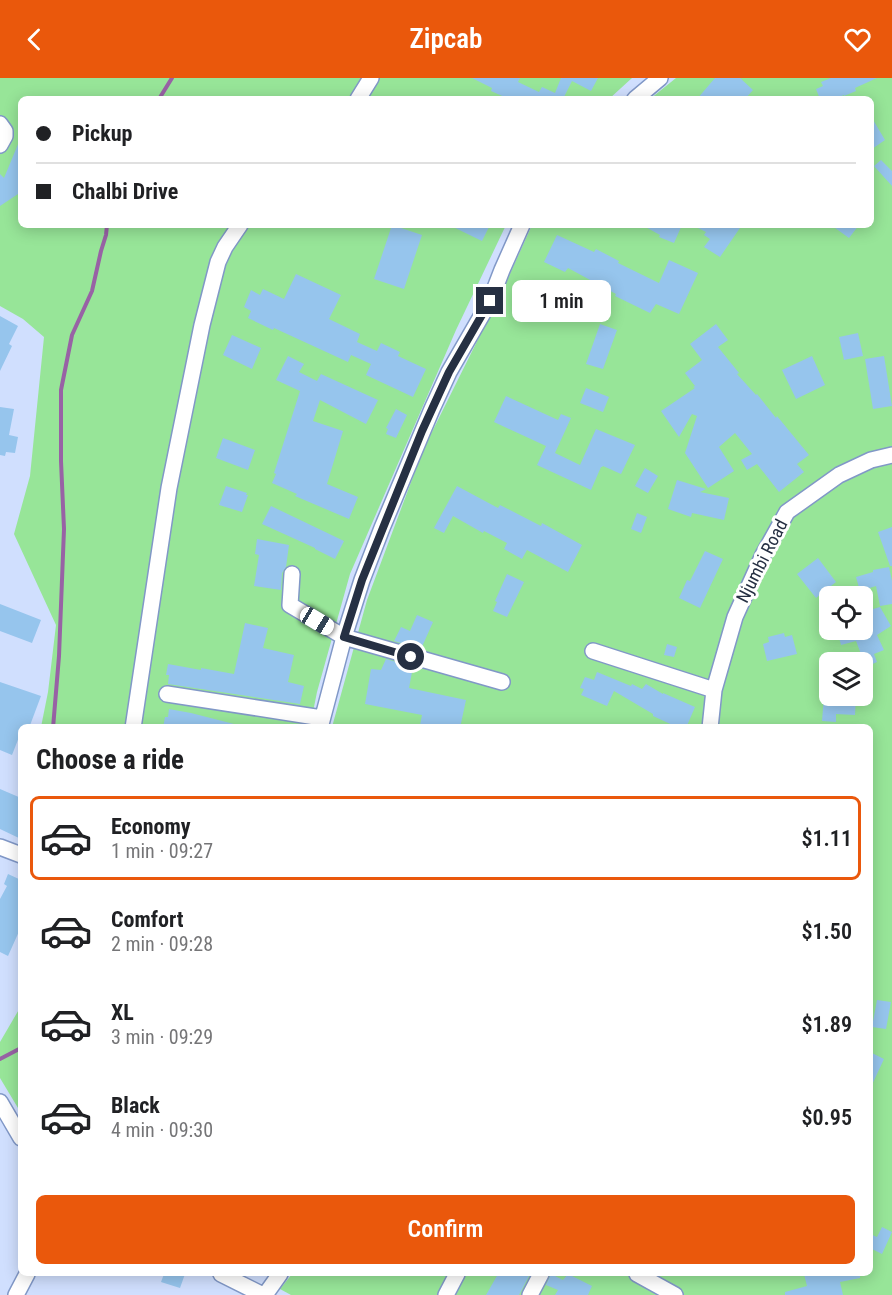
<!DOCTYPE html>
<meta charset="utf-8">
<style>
:root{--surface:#fff;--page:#f6f6f6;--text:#202124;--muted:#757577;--line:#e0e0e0;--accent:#ea580c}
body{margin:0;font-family:"Roboto Condensed",sans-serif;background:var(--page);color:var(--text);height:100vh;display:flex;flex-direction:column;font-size:22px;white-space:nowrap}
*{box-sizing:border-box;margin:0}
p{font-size:20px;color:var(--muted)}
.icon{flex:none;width:33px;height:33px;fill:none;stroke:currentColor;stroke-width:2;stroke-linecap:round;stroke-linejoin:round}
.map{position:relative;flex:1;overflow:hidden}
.panel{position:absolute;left:18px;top:646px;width:855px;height:552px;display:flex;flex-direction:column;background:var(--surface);border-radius:9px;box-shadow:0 3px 15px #0003}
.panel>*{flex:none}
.guide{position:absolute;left:18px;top:18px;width:856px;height:132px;border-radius:9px;box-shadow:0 3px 15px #0003;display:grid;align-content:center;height:132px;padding:0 18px;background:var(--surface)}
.controls{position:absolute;left:819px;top:508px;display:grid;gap:12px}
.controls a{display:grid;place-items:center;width:54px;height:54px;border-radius:9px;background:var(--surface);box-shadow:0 3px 15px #0003;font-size:30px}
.end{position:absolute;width:27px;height:27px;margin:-14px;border:8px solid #263043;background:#fff;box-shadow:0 0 0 3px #fff}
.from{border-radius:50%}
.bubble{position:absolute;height:42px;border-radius:9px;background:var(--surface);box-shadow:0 3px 15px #0003;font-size:20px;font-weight:600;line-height:42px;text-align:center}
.car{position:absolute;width:18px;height:36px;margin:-18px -9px;border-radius:8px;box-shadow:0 0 4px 2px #0007;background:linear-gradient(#fff 24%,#345 0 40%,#fff 0 76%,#345 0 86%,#fff 0)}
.guide b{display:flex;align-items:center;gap:21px;height:57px;font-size:22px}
.guide b+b{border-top:2px solid var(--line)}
.guide i{width:15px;height:15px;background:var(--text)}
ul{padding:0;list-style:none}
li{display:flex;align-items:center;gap:18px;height:84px;margin:0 12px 9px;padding:0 6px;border:3px solid transparent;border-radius:9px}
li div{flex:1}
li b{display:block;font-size:22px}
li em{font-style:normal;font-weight:600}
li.current{border-color:var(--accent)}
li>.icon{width:54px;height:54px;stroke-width:1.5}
h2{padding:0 18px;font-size:27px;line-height:72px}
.action{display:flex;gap:12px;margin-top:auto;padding:12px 18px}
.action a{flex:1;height:69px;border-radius:9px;background:var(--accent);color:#fff;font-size:24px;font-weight:600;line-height:69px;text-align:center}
header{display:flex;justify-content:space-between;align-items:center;height:78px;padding:0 18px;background:var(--accent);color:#fff;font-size:27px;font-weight:600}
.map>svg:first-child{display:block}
</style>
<header><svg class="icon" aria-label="back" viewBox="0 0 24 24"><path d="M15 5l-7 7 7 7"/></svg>Zipcab<svg class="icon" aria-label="heart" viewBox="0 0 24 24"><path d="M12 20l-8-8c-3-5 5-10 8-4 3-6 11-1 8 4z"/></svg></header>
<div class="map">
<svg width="892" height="1217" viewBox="0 0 892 1217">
<rect width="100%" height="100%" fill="#d0dffe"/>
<path fill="#97e598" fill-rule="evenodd" d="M0,0H632L609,21H21V147H506L456,252L350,496L317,614L310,649H41L48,614L56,547L14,456L30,398L44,259L23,241L0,228Z
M676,0H892V1217H291L280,1211L292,1196H870V650L332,649L367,522L423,372L503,211L532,147H872V21H650ZM830,519H862V552H830ZM830,585H862V618H830Z
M21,928V1035L0,1000V964Z"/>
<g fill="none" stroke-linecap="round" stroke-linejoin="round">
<path stroke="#9862a5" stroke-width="4" d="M159,21L172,0
M53,650L59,578L64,451L61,383V312L72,257L92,213L101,173L106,157L107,147
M0,981L21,970"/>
</g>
<path fill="#96c5ed" d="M472,0H520L518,4L539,14L542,9L555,15L561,0H598L591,13L572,3L564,19L567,21H509L491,13L492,10Z
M715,0H740L753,12L745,21H697Z
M831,0H877L855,10L856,13L844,18V17L834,21H820L816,11L823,8L821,4Z
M872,40L885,62L872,71Z
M21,59V114L0,128V96L4,100Z
M881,82L892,93V108L874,88Z
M392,147L422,157L404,211L374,201Z
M449,147H490L482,163Z
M642,147H682L674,165L659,159L660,157Z
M692,147H742L720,179L704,169L710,161L704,157L706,154Z
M831,147H859L849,160Z
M557,157L594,174L596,171L619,183L618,185L659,205L669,182L698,195L679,236L656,226L650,235L615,218L616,216L568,190L565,194L544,184Z
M296,196L341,217L329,241L360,256L357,264L377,273L381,265L400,274L398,278L426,291L413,319L366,297L371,286L351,277L348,284L274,250L273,252L248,240L251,233L244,229L251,212L260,217L263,211L284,221Z
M0,238L18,248L9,266L12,268L0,293Z
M600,246L617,252L603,291L586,286Z
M716,246L728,262L718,269L739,295L737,296L756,317L757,316L776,340L777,338L809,377L797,386L804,394L779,414L757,386L747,392L741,382L752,376L735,355L719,369L734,393L708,410L685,375L697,338L692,336L679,359L661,333L695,310L693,309L695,308L685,295L702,282L690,266Z
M858,255L863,278L844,282L839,259Z
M232,257L261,270L252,291L223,277Z
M288,278L304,286L299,294L317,303L321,296L378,322L366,346L320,322L313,343L343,353L327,406L358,419L349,441L295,418L297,416L272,405L276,396L274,395L300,313L276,302Z
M812,278L825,307L796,321L782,292Z
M884,278L892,328L873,331L865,281Z
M586,310L609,319L603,334L580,325Z
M506,318L558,342L561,336L571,340L555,375L580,387L596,351L635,367L621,396L603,388L602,389H601L591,412L537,387L546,368L494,344Z
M0,329L14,331L9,357L18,359L15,375L6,374L5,378L0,377Z
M396,331L407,337L396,360L386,356L388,351L386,350Z
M223,360L255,372L248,392L216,380Z
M645,390L658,398L648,415L635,408Z
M677,402L706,411L700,414L729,420L724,442L692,435L691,439L668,431Z
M226,408L247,415L246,417H248L242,434L219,427Z
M457,408L498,430L500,427L541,448L542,445L582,467L568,494L527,472L522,481L504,471L507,465L484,453L483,455L453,438L444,455L434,450Z
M271,428L344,463L335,481L315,471V470L262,446Z
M637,435L647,439L641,455L631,451Z
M892,449V488H890L878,454Z
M257,461L289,467L286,489L282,495L281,512L254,508L259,477L255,476Z
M705,473L723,481L700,530L679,520L687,502L690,503Z
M818,480L836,504L816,520L797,496Z
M889,489L892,503V526L880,528L876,508L860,513L856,499L873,494V492Z
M507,496L524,504L507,539L493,533L497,524L495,523Z
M0,526L41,542L32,565L0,553Z
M880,529L891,548L877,557L884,572L874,576L877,584L866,589L856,563L841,567L837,552H862V538L871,549L866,533Z
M417,537L433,544L421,571L394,563L401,549L410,553Z
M245,545L268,550L263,570L294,577L288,604L304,608L300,626L168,606L169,597H166L168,586L201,592V590L234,596Z
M784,555L785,559L792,557L797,576L767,583L763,566L769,564L768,559Z
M667,566L677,569L674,579L664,577Z
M386,581L413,589L409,610L466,622L460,650H432L420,647L422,637L365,626L371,591L381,592Z
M597,594L631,608L632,606L642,611L646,606L663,616V615L695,629L686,650H679L653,638V636L614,613L607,628L581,617L584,611L580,610L585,599L594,602Z
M0,604L41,618L29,650H21V654L12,677L0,672Z
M824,618H856L855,637L836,636V644L822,643Z
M169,631L191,635L234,646L233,650H163L165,639H168Z
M0,711L21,720V761L0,751Z
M8,796L21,802V849L8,878L0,874V821L7,808L4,806Z
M877,922L891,924L886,951L872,949Z
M870,974L884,981L870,1011Z
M882,1149L892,1154L882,1176L870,1170V1156L877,1159Z
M164,1196H185L180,1210L161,1204Z
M498,1196H530L519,1217H486Z
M551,1196L563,1202L568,1196L592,1208L588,1217H555L558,1212L546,1207Z
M804,1196H860V1200L840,1204L843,1217H785V1214L807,1208Z"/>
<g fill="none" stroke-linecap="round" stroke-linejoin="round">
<defs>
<path id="minor" d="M358,21L371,0
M635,21L660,0
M0,46L5,53V58L0,67
M292,496L290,527L344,559L502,604
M593,573L714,612
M167,616L322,640
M133,650L169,410L202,247L218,184L225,169L240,147
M320,650L344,559L362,502L382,450L432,331L449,294L490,223L502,192L522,147
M710,650L714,612L735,539L763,477L787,434L839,397L871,382L892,377
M0,769L21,777
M0,1024L21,1060
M221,1196L263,1217
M637,1196L675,1217
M16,1217L27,1196
M265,1217L280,1196
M446,1217L457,1196
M530,1217L541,1196"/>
</defs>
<use href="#minor" stroke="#8198c7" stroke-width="18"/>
<use href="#minor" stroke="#fff" stroke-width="15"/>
</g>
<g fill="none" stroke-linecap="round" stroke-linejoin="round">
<path stroke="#263043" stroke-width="8" d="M411,579L344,559L362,502L422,353L449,294L490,223"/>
</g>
<g text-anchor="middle" stroke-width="6" stroke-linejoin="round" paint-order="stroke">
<g font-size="18" fill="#263043" stroke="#fff">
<text transform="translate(762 483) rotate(-63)" y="6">Njumbi Road</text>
</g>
</g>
</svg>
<div class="controls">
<a><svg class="icon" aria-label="locate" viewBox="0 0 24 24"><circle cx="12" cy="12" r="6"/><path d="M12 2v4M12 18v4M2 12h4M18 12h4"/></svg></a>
<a><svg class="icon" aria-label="layers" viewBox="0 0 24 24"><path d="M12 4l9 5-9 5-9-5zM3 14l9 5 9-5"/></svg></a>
</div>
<i class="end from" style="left:411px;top:579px"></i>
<i class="end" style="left:490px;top:223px"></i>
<div class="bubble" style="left:512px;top:202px;width:99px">1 min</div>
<i class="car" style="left:317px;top:543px;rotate:121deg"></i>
<div class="guide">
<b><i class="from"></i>Pickup</b>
<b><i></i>Chalbi Drive</b>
</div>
<section class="panel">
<h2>Choose a ride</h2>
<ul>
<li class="current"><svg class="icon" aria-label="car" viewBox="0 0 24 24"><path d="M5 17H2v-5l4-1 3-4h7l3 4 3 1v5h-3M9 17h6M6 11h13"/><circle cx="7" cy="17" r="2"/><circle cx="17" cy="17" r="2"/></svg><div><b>Economy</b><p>1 min · 09:27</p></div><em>$1.11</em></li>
<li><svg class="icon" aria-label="car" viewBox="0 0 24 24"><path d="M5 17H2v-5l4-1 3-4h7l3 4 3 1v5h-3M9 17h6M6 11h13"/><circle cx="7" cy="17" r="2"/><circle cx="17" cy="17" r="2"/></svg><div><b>Comfort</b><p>2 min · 09:28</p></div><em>$1.50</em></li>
<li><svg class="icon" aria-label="car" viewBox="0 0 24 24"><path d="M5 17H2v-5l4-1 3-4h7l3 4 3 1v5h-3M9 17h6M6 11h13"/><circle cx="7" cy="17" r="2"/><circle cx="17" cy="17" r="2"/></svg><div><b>XL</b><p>3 min · 09:29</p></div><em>$1.89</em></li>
<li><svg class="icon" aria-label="car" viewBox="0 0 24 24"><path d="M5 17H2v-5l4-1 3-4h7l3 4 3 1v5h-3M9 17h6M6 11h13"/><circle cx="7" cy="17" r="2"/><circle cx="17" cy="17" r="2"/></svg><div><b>Black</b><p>4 min · 09:30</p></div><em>$0.95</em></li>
</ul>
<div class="action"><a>Confirm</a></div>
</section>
</div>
